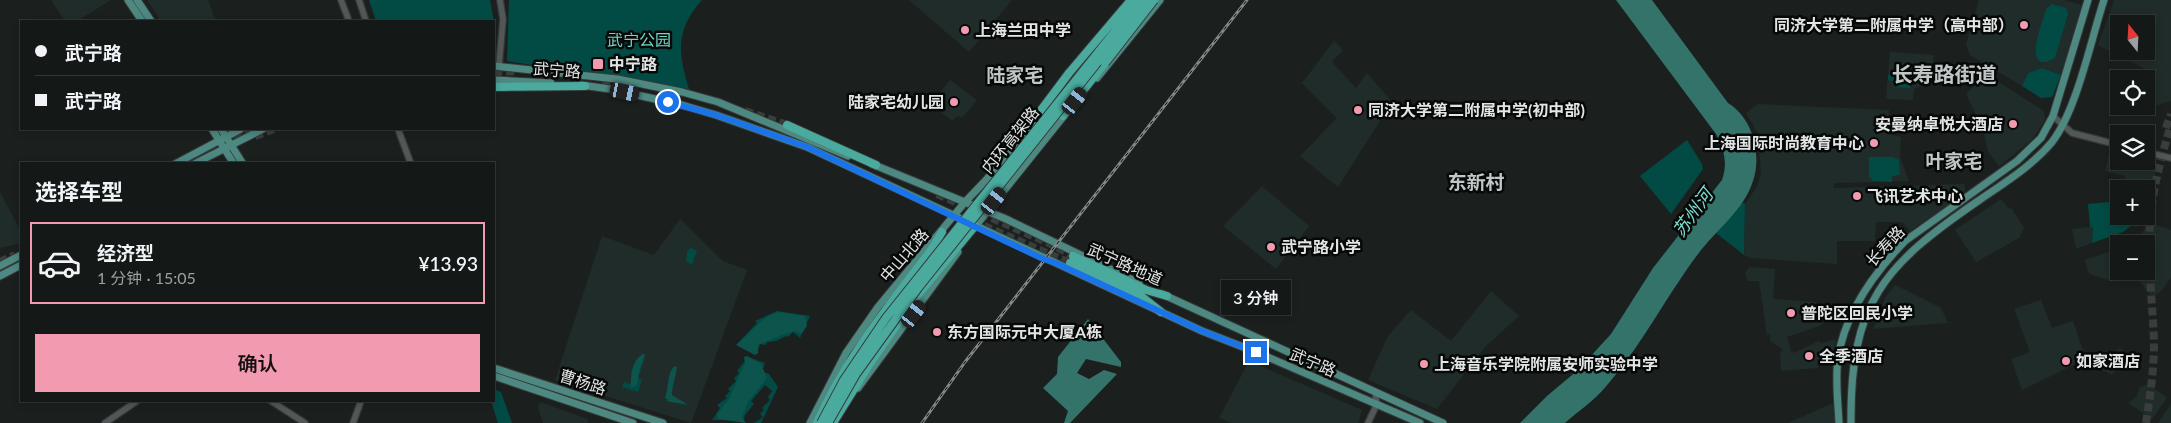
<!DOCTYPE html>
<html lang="zh">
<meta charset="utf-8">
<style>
:root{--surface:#141817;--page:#1d2120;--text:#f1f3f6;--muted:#9da0a1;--line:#333736;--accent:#f29ab0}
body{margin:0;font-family:Lato,"Noto Sans SC",sans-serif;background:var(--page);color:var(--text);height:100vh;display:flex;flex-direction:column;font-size:19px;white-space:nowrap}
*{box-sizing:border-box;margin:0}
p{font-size:16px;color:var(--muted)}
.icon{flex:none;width:28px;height:28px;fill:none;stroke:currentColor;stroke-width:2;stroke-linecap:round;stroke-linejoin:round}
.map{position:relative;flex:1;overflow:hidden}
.panel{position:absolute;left:20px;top:162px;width:475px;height:240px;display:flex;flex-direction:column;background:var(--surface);border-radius:0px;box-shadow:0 2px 8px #0003,0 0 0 1px var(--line)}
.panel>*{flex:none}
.banner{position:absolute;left:20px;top:20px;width:475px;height:110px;border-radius:0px;box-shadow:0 2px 8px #0003,0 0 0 1px var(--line);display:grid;align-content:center;height:110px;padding:0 15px;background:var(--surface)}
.needle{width:32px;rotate:342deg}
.fabs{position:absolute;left:2110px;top:15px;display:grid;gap:10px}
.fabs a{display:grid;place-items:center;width:45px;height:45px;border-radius:0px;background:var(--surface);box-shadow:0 2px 8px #0003,0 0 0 1px var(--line);font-size:25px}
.end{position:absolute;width:22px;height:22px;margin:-11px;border:6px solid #1a73e8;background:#fff;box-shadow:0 0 0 2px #fff}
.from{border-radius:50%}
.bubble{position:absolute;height:35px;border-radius:0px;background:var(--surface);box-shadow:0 2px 8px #0003,0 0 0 1px var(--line);font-size:16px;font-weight:600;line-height:35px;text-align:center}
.car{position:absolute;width:15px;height:30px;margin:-15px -8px;border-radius:6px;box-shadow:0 0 4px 1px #0007;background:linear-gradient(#222 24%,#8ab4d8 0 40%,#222 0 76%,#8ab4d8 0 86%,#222 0)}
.banner b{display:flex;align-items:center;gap:18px;height:48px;font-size:19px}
.banner b+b{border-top:1px solid var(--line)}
.banner i{width:12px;height:12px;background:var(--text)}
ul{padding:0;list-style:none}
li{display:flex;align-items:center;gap:15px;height:82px;margin:0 10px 8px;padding:0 5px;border:2px solid var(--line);border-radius:0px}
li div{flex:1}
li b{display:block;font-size:19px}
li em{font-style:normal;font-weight:600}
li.selected{border-color:var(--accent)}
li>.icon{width:45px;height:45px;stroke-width:1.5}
h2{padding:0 15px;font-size:22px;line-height:60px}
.action{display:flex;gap:10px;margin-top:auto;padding:10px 15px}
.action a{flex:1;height:58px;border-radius:0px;background:var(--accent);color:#111;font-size:20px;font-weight:600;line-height:58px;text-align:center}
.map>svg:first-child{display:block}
</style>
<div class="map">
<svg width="2171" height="423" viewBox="0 0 2171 423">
<rect width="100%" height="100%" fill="#1b201f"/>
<path fill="#202c2a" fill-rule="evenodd" d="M51,0H111L77,21H65Z
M147,0H208L216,21H161Z
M909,0H1012L969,52Z
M1979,0H2064L2082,5L2061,75L2042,68L2028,73L2022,86L1970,55L1966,45Z
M2114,0H2171V101L2144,109H2140L2139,106H2146V83L2150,82L2155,74L2098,45ZM2119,24H2146V51H2119Z
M1334,41L1343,50L1332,62L1356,88L1367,73L1392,102L1338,187L1300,156L1337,118L1302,83Z
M1890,52L1934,55L1931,82L1914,89L1913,100L1886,99Z
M1986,74L2044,111L2045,120L2032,140L1999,166L1988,152L1983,130L1966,94Z
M950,80L977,100L962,118L958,116L952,121L931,104Z
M1758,104L1889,110L1888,132L1892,135L1901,137L1900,157L1909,181L1834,183V188L1965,184V193L1910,231L1902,222H1876L1875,241H1837V264L1750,258L1744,255L1745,204L1757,187L1761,173L1758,134L1746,113Z
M2111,146L2119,148V161H2146V155L2154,160L2157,166L2147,196L2146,189H2122L2125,176L2105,171Z
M1262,186L1309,226L1276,269L1223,226Z
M0,192L21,232V243L0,248Z
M2001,199L2008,208L2012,209L2024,228L2019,238L1976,262L1955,230Z
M680,219L723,261L747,270L691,423L555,380L602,236L654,255Z
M2148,222L2171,230V278L2160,292L2155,295L2150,294L2130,271H2146V244H2126L2142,233Z
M2090,227H2093L2092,243L2076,249L2072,229Z
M2108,252L2113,254L2116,262L2108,280L2089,274L2085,260Z
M1749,267L1775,269L1773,299L1816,302L1822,325L1787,337L1791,351L1794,353L1819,341L1821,343L1836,339L1832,363L1822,362L1817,368L1781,371L1780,353L1783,350L1770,341V334L1767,335L1759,281H1748L1745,274Z
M1895,285L1941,308L1948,323L1873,329L1885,298Z
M1491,291L1519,316L1485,347L1437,409L1368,380L1388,336L1411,310L1451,341Z
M2041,300L2052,328L2073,321L2086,359L2022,390L2011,359L2030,352L2014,309Z
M2120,348L2128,356L2112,375L2095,366Z
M1249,361L1362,410L1358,423H1232L1219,418Z
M2149,384L2167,398L2152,419L2128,403L2136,397L2140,387Z
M540,402L588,419L587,423H543L538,408Z
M1831,404L1835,406V423H1788Z
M2171,404V423H2158Z"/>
<path fill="#024b44" d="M369,0H490L494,21V49V21H376Z
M509,0H702C675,30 678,53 689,89L507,61Z
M2052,4L2066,8L2068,14L2055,58C2020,78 2043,19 2047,8Z
M2042,68L2061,75L2052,97L2041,98L2022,86L2028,73Z
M1888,75L1911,76L1910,88L1896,87L1895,83L1888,79Z
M1687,140L1702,164L1703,169L1671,214L1640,176Z
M1869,157H1893L1899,160L1900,175L1892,176V182L1873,181L1869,176Z
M2119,201V216H2131L2128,221L2132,225L2123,232L2092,243L2093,228L2090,227L2088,204Z
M1742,202L1745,204L1744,255L1716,233Z
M691,248L697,251L692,265L686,261L687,251Z
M777,311L810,316L800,338L793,332L788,337L786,336L776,341L767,342L766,345L760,344L757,354L737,344L757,323L755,321Z
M640,356L645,357L638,378L642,380L638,392L622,387L624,382L630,384Z
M748,357L765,363L762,371L769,374L778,387L761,423H754L763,417L760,414L764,410L762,408L770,400L768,397L772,391L765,385L751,401L754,404L745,415L743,423L738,420H712L720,408L717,405L727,398L725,396L730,391L728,389L736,381L734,378L739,373L737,371Z
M494,389L501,392L512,423H498L491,401H494Z"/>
<path fill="#0d544d" d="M778,312L805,316L807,326L802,333C799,333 796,331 793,331C791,332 761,343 758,345V353L755,355L736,345C751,333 760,318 778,312Z
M643,354H645L640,368L637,385L631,388C630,376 632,360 643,354Z
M747,356L761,364L767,378L748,402L742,417L746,423L718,419L717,414L729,399L745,363L744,357Z
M675,366L677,367C676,377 672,385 672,395L688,405L666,401L668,400L665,398C669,388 667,371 675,366Z"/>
<path fill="#33736a" d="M1616,0H1652L1728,103C1753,118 1762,155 1753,181C1744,210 1716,230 1698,254C1665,298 1640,349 1602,391C1591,403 1577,412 1565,423H1520L1547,396L1578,370L1611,334L1653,268L1722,180C1728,163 1724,150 1716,134Z
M1088,319L1121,362V367L1086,359L1077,373L1089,379L1104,370L1117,374L1070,423H1064L1068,411L1043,388L1057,374L1058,357Z"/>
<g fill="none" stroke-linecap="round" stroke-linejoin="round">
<path stroke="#393e3d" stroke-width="8" stroke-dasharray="8 4" stroke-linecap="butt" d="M494,72L517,71
M603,80L633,85
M745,111L787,125
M2166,128L2171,114
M255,136L274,129
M223,142L258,129
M937,194L1051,244L1073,256
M984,226L1070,263
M0,262L15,255
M0,271L21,260
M2146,423C2150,397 2154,370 2154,343C2153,304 2147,265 2150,225C2152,191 2161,157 2171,125"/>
<defs>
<path id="secondary" d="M341,0L349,21
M359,0L366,21
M499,65L503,19L500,0
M2053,116L2072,133L2119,145
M398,129L411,164
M2146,152L2171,158
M271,401L305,423
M105,423L137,401
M353,423L361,401
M1368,423L1377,404L1375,393"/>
<path id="primary" d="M128,0L142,21
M137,0L151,21
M494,66L617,79L682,92L718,102L848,156
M1097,78L1160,0
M494,80L551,83
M581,85L610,89L682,105L716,115L807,147L1202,331L1256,352L1420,423
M212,129L234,164
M221,129L243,164
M175,164L241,129
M194,164L263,129
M872,164L1006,219L1139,283
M974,228L1067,112
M0,266L21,255
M0,276L21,265
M1162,294L1443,423
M494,368L663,423
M494,376L633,423
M858,388L958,252
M810,423L846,353L878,307L965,202L987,179L1024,133
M1839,423C1838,402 1835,379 1838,358C1845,313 1874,273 1905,241L2017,161L2041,138L2053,116L2088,0
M1851,423C1850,303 1883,266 1978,201C2004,183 2032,166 2052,142C2077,110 2091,39 2104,0"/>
<path id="highway" d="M494,87L585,86
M1063,116L1105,63
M787,125L876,165
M1021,137L1069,73
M1073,256L1146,290L1167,296
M1070,263L1142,297L1161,312
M817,423C846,357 889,306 932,249L942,232
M833,423L871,362L917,296L975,226"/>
</defs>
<use href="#secondary" stroke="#363939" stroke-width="8"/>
<use href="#primary" stroke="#363939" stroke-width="9"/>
<use href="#highway" stroke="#363939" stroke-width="10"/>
<use href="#secondary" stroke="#525857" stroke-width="5.5"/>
<use href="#primary" stroke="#4d8981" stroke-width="7"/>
<use href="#highway" stroke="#4aaa9d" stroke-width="8"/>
<defs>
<path id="rail" d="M922,423L965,362L1247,0"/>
</defs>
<use href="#rail" stroke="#848887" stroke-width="3"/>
<use href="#rail" stroke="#070909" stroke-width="1" stroke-dasharray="4" stroke-linecap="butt"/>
<defs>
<path id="highway-bridge" d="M1105,63L1154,0
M1069,73L1131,0
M821,423L844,380L886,318L1140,0
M828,423L856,374L918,288L1147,0"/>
</defs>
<use href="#highway-bridge" stroke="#363939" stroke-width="10" stroke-linecap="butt"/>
<use href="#highway-bridge" stroke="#4aaa9d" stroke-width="8"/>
</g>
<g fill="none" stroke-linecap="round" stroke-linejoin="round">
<path stroke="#1a73e8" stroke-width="6" d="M668,102L716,115L807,147L1041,258L1058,264L1202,331L1256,352"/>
</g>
<g fill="#f29ab0" stroke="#070909" stroke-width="2">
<circle cx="2024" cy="25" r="5"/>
<circle cx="965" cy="30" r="5"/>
<rect x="592" y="58" width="12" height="12" rx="2.5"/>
<circle cx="954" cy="102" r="5"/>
<circle cx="1358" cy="110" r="5"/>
<circle cx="2013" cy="124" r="5"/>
<circle cx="1874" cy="143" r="5"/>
<circle cx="1857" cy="196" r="5"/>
<circle cx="1271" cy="247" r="5"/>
<circle cx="1791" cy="313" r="5"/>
<circle cx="937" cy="332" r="5"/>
<circle cx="1809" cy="356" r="5"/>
<circle cx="2066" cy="361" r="5"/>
<circle cx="1424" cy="364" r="5"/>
</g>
<g text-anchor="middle" stroke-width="5" stroke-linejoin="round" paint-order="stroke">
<g font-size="16" font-weight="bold" fill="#e2e5e4" stroke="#070909" text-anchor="start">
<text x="2014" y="31" text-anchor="end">同济大学第二附属中学（高中部）</text>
<text x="975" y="36">上海兰田中学</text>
<text x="609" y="70">中宁路</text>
<text x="944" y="108" text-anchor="end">陆家宅幼儿园</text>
<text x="1368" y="116">同济大学第二附属中学(初中部)</text>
<text x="2003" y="130" text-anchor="end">安曼纳卓悦大酒店</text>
<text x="1864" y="149" text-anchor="end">上海国际时尚教育中心</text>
<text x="1867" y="202">飞讯艺术中心</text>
<text x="1281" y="253">武宁路小学</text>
<text x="1801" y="319">普陀区回民小学</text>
<text x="947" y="338">东方国际元中大厦A栋</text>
<text x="1819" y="362">全季酒店</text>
<text x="2076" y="367">如家酒店</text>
<text x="1434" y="370">上海音乐学院附属安师实验中学</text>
</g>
<g font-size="16" fill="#71d5c7" stroke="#070909">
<text x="639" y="46">武宁公园</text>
</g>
<g font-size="16" fill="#e2e5e4" stroke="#070909">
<text transform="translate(557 70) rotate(4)" y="6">武宁路</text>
<text transform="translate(1010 140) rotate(-51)" y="6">内环高架路</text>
<text transform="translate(1885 246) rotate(-47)" y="6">长寿路</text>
<text transform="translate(904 255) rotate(-49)" y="6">中山北路</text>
<text transform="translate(1125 264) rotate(24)" y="6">武宁路地道</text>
<text transform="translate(1313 362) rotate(23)" y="6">武宁路</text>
<text transform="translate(583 382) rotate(18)" y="6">曹杨路</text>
</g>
<g font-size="18" font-style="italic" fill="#7de1d3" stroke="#070909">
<text transform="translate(1693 213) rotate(-54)" y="6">苏州河</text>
</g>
<g font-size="19" font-weight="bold" fill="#c1c7c6" stroke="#070909">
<text x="1015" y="82">陆家宅</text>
<text x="1954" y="168">叶家宅</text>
<text x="1476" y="189">东新村</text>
</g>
<g font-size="21" font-weight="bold" fill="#c1c7c6" stroke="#070909">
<text x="1944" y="82">长寿路街道</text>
</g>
</g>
</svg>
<div class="fabs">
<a><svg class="needle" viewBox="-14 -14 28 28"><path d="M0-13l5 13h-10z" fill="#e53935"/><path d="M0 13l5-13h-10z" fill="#9da0a1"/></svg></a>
<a><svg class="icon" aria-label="locate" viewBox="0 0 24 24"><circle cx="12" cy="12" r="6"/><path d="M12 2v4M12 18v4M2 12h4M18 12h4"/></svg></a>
<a><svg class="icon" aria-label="layers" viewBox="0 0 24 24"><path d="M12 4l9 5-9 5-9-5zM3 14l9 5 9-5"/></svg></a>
<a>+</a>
<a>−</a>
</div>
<i class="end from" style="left:668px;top:102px"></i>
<i class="end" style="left:1256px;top:352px"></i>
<div class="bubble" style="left:1221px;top:280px;width:70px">3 分钟</div>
<i class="car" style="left:625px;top:92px;rotate:102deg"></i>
<i class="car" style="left:1075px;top:101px;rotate:38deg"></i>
<i class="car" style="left:994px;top:201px;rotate:39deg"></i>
<i class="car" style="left:914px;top:314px;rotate:37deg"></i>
<div class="banner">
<b><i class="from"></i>武宁路</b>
<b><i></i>武宁路</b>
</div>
<section class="panel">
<h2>选择车型</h2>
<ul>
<li class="selected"><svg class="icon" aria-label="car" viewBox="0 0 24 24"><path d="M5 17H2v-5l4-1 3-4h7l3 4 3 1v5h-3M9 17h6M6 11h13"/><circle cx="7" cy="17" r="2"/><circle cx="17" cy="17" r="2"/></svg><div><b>经济型</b><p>1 分钟 · 15:05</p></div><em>¥13.93</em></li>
</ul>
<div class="action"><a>确认</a></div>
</section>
</div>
